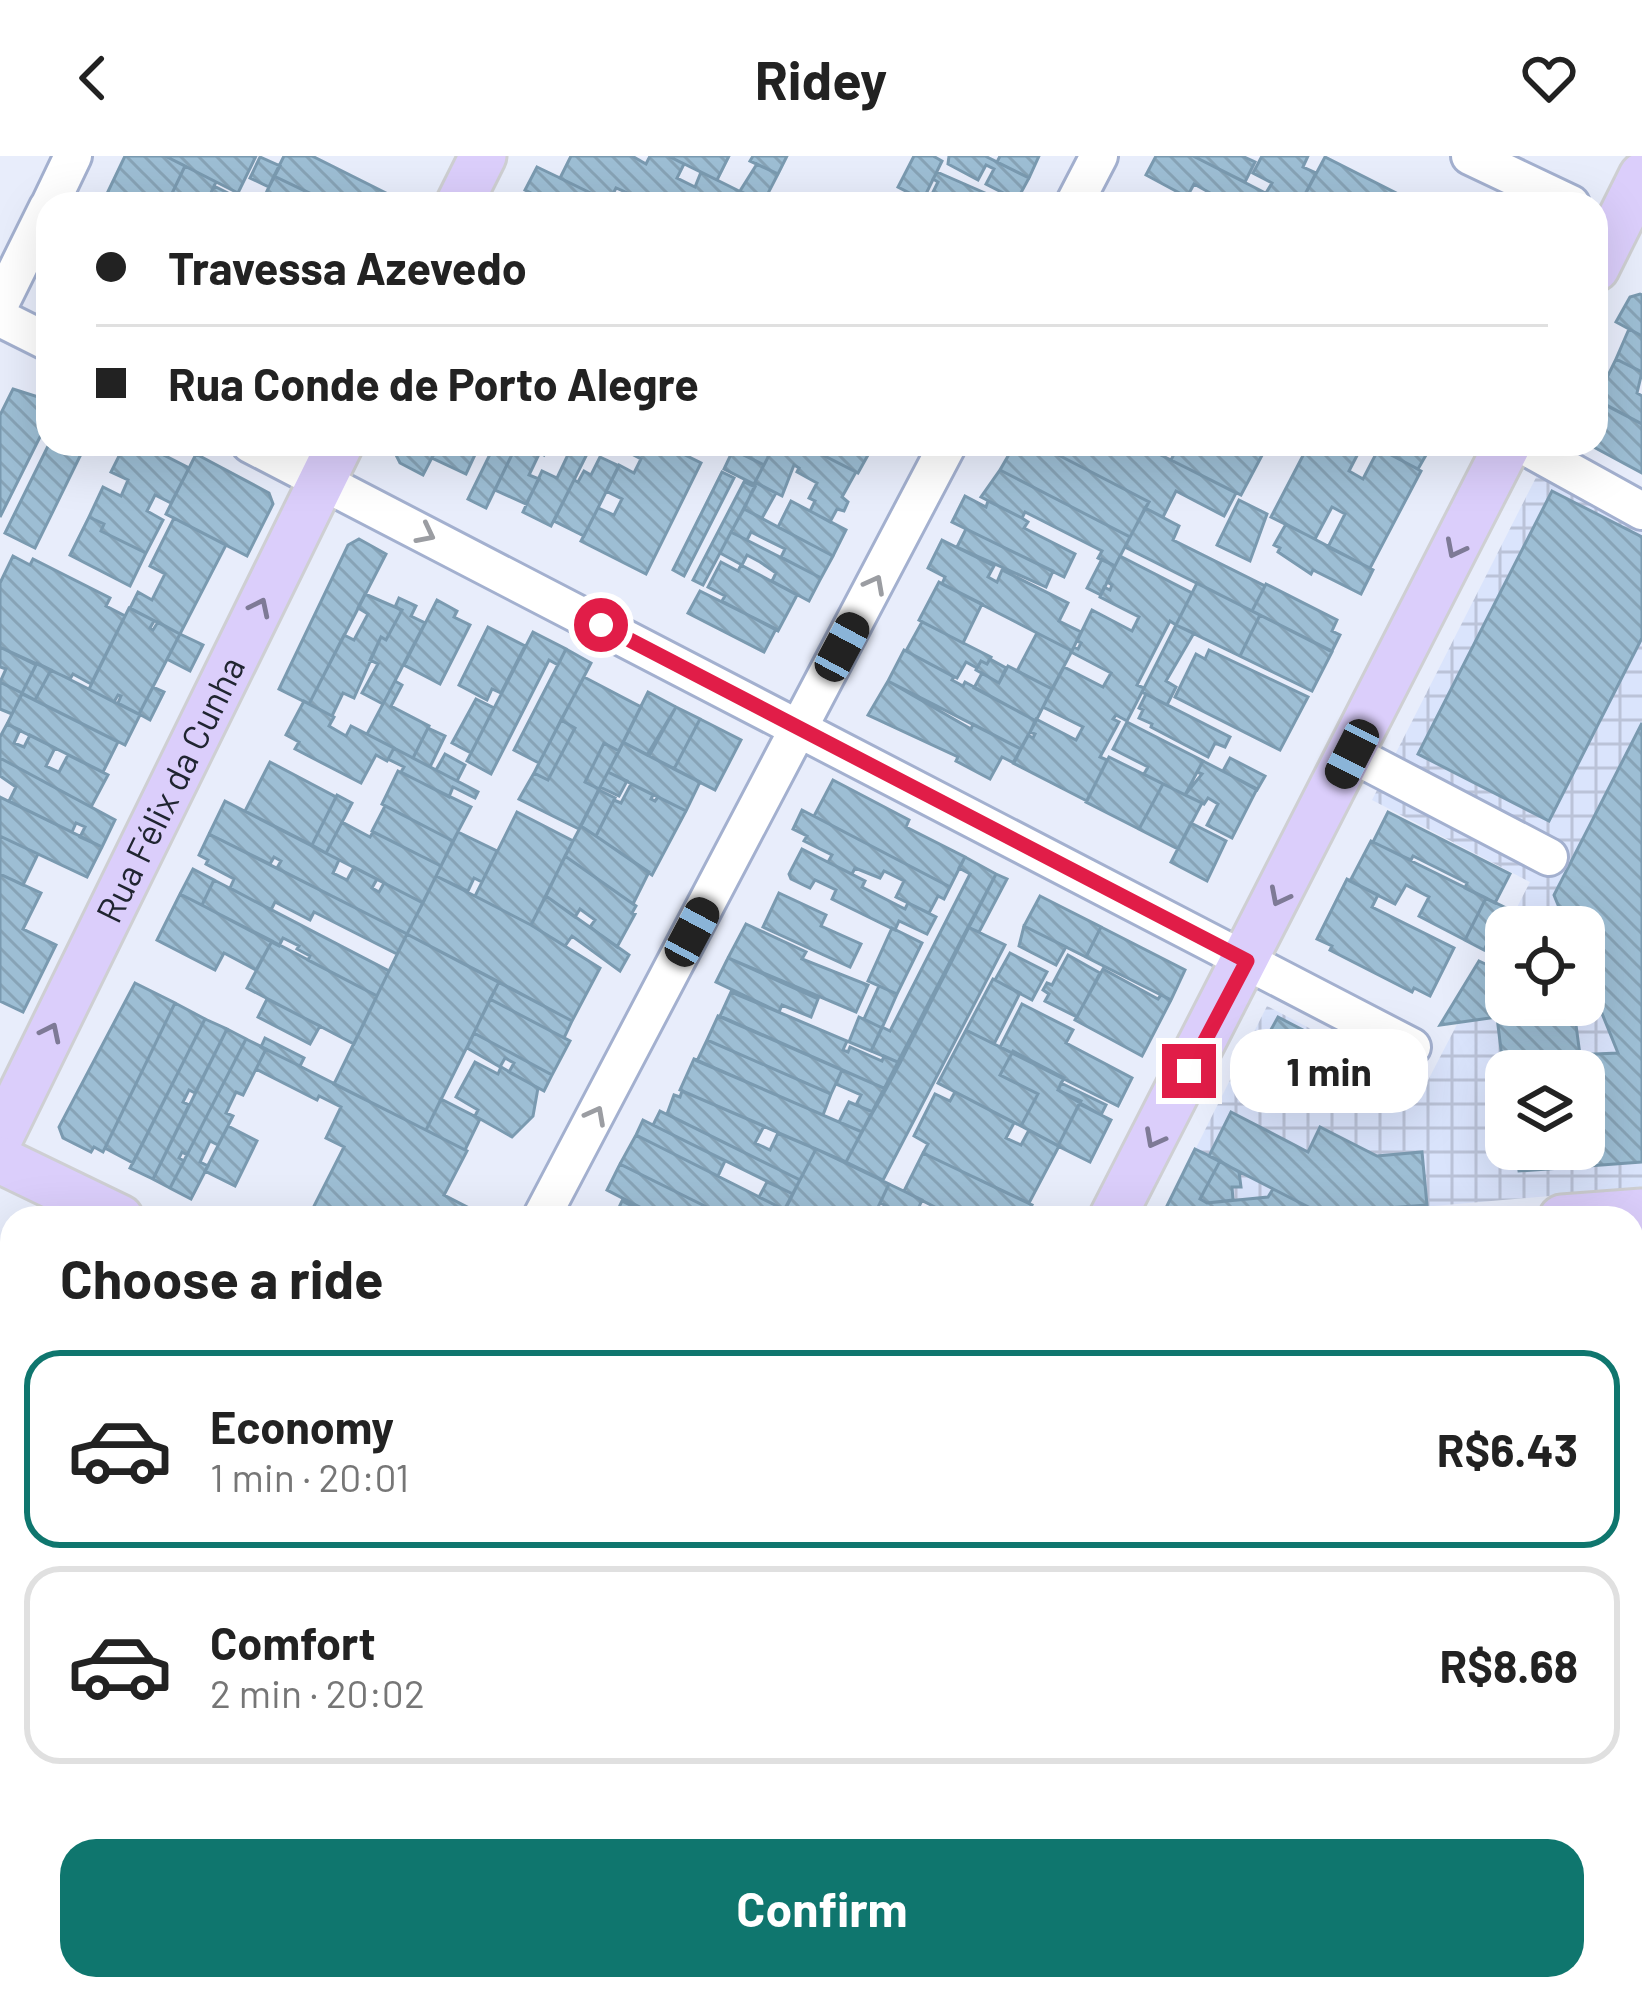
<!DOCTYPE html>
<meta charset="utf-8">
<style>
:root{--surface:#fff;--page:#f2f2f2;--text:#222;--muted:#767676;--line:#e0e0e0;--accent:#0f766e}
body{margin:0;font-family:Barlow,sans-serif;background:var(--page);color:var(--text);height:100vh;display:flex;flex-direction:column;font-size:45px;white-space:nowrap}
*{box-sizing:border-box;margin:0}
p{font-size:39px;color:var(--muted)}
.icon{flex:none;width:66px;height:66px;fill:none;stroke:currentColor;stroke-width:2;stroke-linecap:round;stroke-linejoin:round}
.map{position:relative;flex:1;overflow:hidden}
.sheet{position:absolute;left:0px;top:1050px;width:1644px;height:795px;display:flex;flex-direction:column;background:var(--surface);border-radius:36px 36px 0 0;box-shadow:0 12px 48px #0002}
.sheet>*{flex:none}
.guide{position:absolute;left:36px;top:36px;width:1572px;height:264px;border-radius:36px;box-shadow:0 12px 48px #0002;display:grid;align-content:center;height:264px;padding:0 60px;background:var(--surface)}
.controls{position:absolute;left:1485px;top:750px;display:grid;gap:24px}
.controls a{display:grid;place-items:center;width:120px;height:120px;border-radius:24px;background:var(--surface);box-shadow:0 12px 48px #0002;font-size:60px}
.end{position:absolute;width:54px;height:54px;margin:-27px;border:15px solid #e11d48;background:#fff;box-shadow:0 0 0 6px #fff}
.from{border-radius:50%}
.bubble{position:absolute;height:84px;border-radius:36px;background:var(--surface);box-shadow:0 12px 48px #0002;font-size:39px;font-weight:700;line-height:84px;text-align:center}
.car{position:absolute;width:36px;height:72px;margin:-36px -18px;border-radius:15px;box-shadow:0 0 9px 3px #0007;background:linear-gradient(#222 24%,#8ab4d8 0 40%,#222 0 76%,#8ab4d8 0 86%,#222 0)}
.guide b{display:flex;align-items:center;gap:42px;height:114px;font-size:45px}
.guide b+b{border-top:3px solid var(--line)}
.guide i{width:30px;height:30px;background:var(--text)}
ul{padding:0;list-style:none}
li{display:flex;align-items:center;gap:36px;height:198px;margin:0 24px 18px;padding:0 36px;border:6px solid var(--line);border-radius:36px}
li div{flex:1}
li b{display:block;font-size:45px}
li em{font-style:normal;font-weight:700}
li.selected{border-color:var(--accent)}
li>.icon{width:108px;height:108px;stroke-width:1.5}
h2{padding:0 60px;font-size:54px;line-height:144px}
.cta{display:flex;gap:24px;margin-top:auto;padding:24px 60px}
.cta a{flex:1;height:138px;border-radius:36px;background:var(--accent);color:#fff;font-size:48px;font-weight:700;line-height:138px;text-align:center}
header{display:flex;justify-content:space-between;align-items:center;height:156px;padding:0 60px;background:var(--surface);font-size:54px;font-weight:700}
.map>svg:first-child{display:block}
</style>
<header><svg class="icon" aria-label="back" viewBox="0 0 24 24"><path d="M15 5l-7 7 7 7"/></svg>Ridey<svg class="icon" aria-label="heart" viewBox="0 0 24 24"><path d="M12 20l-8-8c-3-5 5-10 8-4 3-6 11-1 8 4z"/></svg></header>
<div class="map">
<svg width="1642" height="1844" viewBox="0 0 1642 1844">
<defs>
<pattern id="industrial-grid" width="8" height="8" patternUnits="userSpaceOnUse" patternTransform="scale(3)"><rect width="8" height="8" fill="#dae4fc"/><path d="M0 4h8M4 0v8" fill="none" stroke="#bbc3d8"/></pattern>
<pattern id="building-back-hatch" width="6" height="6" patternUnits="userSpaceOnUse" patternTransform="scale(3)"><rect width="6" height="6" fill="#9dbed4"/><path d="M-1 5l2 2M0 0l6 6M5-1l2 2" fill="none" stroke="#87a3b6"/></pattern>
</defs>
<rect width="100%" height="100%" fill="#e8edfb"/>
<path fill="url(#industrial-grid)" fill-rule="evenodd" d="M1552,290L1642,337V1032L1296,1062H1161L1267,850L1424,932L1506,774V849H1584V771H1507L1530,726L1372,644ZM1506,915H1584V993H1506Z
M1642,1163V1844H1638L1627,1833H1632V1164Z"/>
<path fill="url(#building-back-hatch)" stroke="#7a9ab0" stroke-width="3" d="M125,0H165L185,10L167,48H102Z
M165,0H256L238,37Z
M284,0H312L408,48H332L274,20Z
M571,0H632L646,8L650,0H668L684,8L677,22L695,31L701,16L761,46L627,48L632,39L616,32L609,46L560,22Z
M668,0H729L717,24Z
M753,0H787L778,18L750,5Z
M914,0H933L942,5L923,44L898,31Z
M949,0H985L1029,22L1017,44L986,28L994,13L986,9L978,24L948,8Z
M1000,0H1039L1029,22L997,6Z
M1156,0H1193L1287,48H1254L1245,43L1242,48H1207L1212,38L1194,28L1187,41L1146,19Z
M1193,0H1242L1255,6L1245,26Z
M1262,0H1308L1303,11L1316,17L1300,48H1287L1266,37L1272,27L1253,17Z
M260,1L280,10L269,31L250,22Z
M1325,1L1396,37L1390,48H1300Z
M757,8L778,18L763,47L740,35Z
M185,10L216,26L206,48H167Z
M537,11L560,22L613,48H554L525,34Z
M937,16L994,41L991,48H942L944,44L932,38L938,26L933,23Z
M274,20L320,42L317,48H261Z
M214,30L244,45L242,48H206Z
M1640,138L1642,139V180L1616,166L1630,141Z
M1629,173L1642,180V216L1616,203Z
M1616,203L1642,216L1637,237L1642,240V268L1596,244Z
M13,233L48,244V265L0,361V259Z
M1599,245L1642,268V317L1588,288H1596Z
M49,288H86L35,392L5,377Z
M125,288H142L189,312L171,347L155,339L147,355L163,364L146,397L101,375L104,368L89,361L103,331L121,340L128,324L111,316Z
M399,288H439L423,319L400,307L395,297Z
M439,288H480L466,318L432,302Z
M495,288H517L486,352L468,343Z
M517,288L549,290L544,299L540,296L529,319L539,323L526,348L495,334Z
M573,288H592L551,370L523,356L542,315L557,322Z
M630,288H663L701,307L646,418L581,385L598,352L614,359L622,343L606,335L619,309L634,317L641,303L626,295Z
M750,288H775L764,309L744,299Z
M775,288H801L856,316L842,341L848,346L844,355L837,353L830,366L810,355L815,345L809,342L817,327L797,316L799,312L794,309L782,340L755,326Z
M801,288H870L873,290L858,317Z
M1015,288H1037L1149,346L1130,381L1000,314Z
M1037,288H1139L1236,337L1224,360L1176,335L1163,361L1145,352L1149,346Z
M1179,288H1268L1241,339L1171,304Z
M1309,288H1363L1349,315L1363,323L1379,292L1421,315L1370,412L1328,391L1345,358L1332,351L1315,383L1271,361Z
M1370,288H1444L1439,297L1430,292L1418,313Z
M733,294L764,309L754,328L724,313Z
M196,298L269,337L273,348L247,400L166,358Z
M600,301L619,310L584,380L554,365L574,324L578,326L584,315L591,319Z
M1000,314L1130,381L1115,410L1098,402L1102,395L1025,356L1022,362L981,341Z
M722,316L734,322L684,420L673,414Z
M744,326L755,331L703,429L693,424Z
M756,327L776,337L762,362L744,353Z
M1552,335L1642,381V482L1549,665L1418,598Z
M965,340L986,351L988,345L1022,362L1028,366L1024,372L1075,398L1064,421L952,366Z
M1239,344L1267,358L1250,405L1217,389Z
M791,345L846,374L833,400L778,371Z
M1145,352L1179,370L1173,384L1265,430L1252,455L1125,391Z
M744,353L833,400L821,422L781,401L785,393L751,376L747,384L731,376Z
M89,361L104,368L101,375L146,397L130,430L70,399Z
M174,362L226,389L180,478L130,452L138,436L152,444L165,418L150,410Z
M1286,368L1373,414L1361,438L1313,414L1311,418L1278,396L1280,392L1274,389Z
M966,373L1053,415L1046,431L957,391Z
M731,376L821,422L809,445L772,425L776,417L760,406L747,399L742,409L720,397Z
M359,383L386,398L309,548L279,533L348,389Z
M942,384L994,410L988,421L997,426L1002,414L1068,447L1059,465L1081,476L1072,495L942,428L945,421L928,412Z
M13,400L30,409L33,403L110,442L106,450L125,460L91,528L73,518L70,523L0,491V427Z
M1120,400L1192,437L1176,469L1170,465L1137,529L1144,532L1127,565L1116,559L1113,563L1119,566L1100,601L1107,604L1087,645L1013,607L1028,579L1033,582L1035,578L1030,576L1036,563L1076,584L1083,571L1043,551L1064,511L1103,531L1111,517L1071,496L1074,491L1078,493L1081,487L1077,485L1092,454L1132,475L1139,461L1100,441L1104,431L1110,434L1112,429L1107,426Z
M1102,403L1115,410L1101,439L1087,432Z
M721,406L738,415L741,409L797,439L778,475L722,445L725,440L708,431Z
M939,426L982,448L963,487L919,464Z
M1197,427L1260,459L1240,500L1176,469Z
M1266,428L1337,464L1332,475L1340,479L1332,495L1252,455Z
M700,435L776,473L764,496L688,457Z
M365,438L402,454L386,484L381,481L354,542L343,537L332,560L309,548L344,479L354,484L368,458L358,452Z
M399,442L416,450L411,460L425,467L383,548L362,537L378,508L370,504L381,481L386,484L402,454L395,451Z
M437,444L457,455L454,461L470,469L440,528L404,509Z
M129,452L154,465L150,472L153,474L158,466L180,478L139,558L118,547L121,540L118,539L114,546L89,533Z
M1260,459L1332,496L1312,535L1240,500Z
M922,466L991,501L987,508L981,505L977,512L966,506L957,522L906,495Z
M1176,469L1194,477L1166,525L1176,531L1167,549L1142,536Z
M488,471L525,490L501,537L492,533L487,544L459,529Z
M533,476L566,493L558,509L549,504L491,618L467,605Z
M1037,477L1072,495L1052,533L1017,515Z
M180,478L203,489L190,515L167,503Z
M0,491L36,509L22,537L0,526L6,513L0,511Z
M566,493L591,507L539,607L514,594Z
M904,494L954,521L952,524L963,530L965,526L1036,565L1021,593L888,525Z
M1209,494L1308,541L1280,594L1175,541L1196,498L1205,503Z
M990,503L1006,512L999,527L976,514L981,505L987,508Z
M37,507L51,514L35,544L22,537Z
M1008,510L1052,533L1036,565L974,532L982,517L999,527Z
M51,514L140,559L125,589L35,544Z
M584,521L641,551L619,595L604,587L585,626L599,633L579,673L519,643L534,617L548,624L575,572L561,564Z
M395,525L402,529L391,550L429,570L413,602L367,578Z
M888,525L971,573L973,568L1021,593L1014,607L1002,601L990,623L956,605L958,601L868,559Z
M0,526L22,537L12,558L0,553Z
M153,531L164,536L150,564L139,558Z
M648,536L676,551L647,599L623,586Z
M22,538L118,586L103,616L7,568Z
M1146,538L1230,581L1225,591L1215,587L1208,601L1151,571L1152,568L1139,562L1143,554L1139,552Z
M476,543L494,552L471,597L452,587Z
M304,545L334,561L329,570L346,580L351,570L394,592L387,605L376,599L361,627L295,593L299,586L286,579Z
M676,551L700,563L674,613L649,600Z
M700,563L741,584L715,634L674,613Z
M561,564L575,572L548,624L534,617Z
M1127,566L1203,605L1185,639L1144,618L1148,611L1113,593Z
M1642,567V1006L1519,1015L1516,993H1584V915H1506V929L1502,902L1618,897L1584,813V771H1567L1554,739Z
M7,568L20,574L14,587L24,591L30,579L55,592L46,610L59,616L68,599L108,619L91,651L0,602V581Z
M428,572L445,580L430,611L413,602Z
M623,586L700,626L686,655L608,616Z
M604,587L619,595L599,633L585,626Z
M394,592L478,636L475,642L453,631L449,641L401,616L404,611L388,603Z
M445,598L465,609L457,625L436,614Z
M1109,601L1163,628L1139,673L1086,646Z
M0,602L115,664L102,691L80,681L85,671L76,667L72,676L9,645L16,631L0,620Z
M1230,602L1265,620L1257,634L1223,615Z
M1203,605L1257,633L1232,682L1207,669L1218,648L1208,642L1204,648L1185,639L1202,618L1197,616Z
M270,606L336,641L312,689L245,655Z
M398,615L471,651L453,685L382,648Z
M608,616L627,625L619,640L600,631Z
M833,624L909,664L906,671L965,701L950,731L814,660Z
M631,628L653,639L651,643L655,645L658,641L686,655L652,719L596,680L614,644L621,647Z
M1163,628L1202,647L1178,693L1139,673Z
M599,634L615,642L596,680L581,670Z
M337,639L352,647L326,697L312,689Z
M0,641L102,691L87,721L0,680Z
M225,645L339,704L333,717L347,724L354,711L377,723L372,732L379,736L384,727L423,747L407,778L277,712L281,705L274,701L270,708L209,678Z
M385,650L453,685L441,710L372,675Z
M802,654L950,731L944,743L938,740L929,757L896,741L904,725L884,715L880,722L855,712L852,718L828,706L832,699L804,685L807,680L793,673Z
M517,656L573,685L531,769L475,740Z
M1388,656L1510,718L1495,747L1465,732L1467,727L1413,700L1411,704L1373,686Z
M342,666L370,681L373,676L441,710L423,747L326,697Z
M1191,667L1226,685L1207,725L1171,706Z
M581,670L649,716L633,748L565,700Z
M458,676L497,695L482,726L474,722L468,735L436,720Z
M209,678L407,778L397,798L314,756L310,764L275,746L271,754L230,732L234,723L206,708L208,704L199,699Z
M0,680L38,698L23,729L0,718Z
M1371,685L1486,742L1465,784L1419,760L1429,741L1406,729L1395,748L1350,725Z
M802,693L865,725L862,731L905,753L908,747L936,761L927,778L899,765L895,774L832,743L836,734L815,724L810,732L791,723L789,718Z
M565,700L636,750L632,757L635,758L617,791L590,771L595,764L580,753L575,761L546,740Z
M965,701L996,718L900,907L871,895L882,871L890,875L970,718L959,712Z
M193,713L214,724L202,749L180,738Z
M0,718L41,737L23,773L56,789L23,856L0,845Z
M996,718L1007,723L979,776L968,771Z
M436,720L531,769L600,812L572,865L407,778Z
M1347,723L1378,739L1372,751L1454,792L1430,840L1414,832L1412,836L1330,794L1332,790L1317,783Z
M214,724L389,815L377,840L308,804L310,800L297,793L299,790L283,782L279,790L202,749Z
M779,737L826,759L821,770L861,788L850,811L763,771Z
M180,738L272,785L256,814L224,797L215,814L157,784Z
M546,740L629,799L620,815L572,780L565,790L531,769Z
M1040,740L1101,771L1086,801L1024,770Z
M1486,742L1506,752L1484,794L1465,784Z
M746,768L806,796L802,803L868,829L856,856L728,802Z
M1024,770L1066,791L1056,809L1019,790Z
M968,771L1005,789L883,1024L846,1006Z
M1101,771L1185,814L1171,844L1086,801Z
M892,772L922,787L897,838L868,825Z
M407,778L499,826L426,974L334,928Z
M272,785L377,840L354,888L247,832Z
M1010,797L1047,816L1032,844L995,824Z
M1068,799L1100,817L1077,861L1045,845L1049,838L1043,834L1047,827L1052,829Z
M728,802L818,843L811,861L782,849L779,856L716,826Z
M1479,805L1506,818V849H1519L1518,857L1574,854L1580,899L1502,902L1497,861L1440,869Z
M1103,813L1158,843L1161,839L1171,844L1142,900L1075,864Z
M993,823L1020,837L994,888L966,874Z
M499,826L572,865L564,882L490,843Z
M135,827L175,847L103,996L94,991L91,996L63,982L59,971Z
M879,830L897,838L882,872L864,863Z
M731,836L847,885L843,894L848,896L850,891L882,905L884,900L900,907L886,933L720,860Z
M267,843L320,870L310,888L258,861Z
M490,843L570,885L552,919L474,877Z
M175,847L205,863L133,1007L105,992Z
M1022,848L1073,874L1066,887L1132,922L1118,950L1000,891Z
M718,860L842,914L831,938L707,884Z
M859,861L882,872L871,895L849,886Z
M1278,861L1406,928L1395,949L1383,953L1262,890Z
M205,863L227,873L195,937L189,934L183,946L189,949L153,1023L130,1012Z
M227,873L246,883L187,999L182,996L179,1002L184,1005L170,1032L153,1023Z
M966,874L1012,897L1000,919L1038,938L1021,970L938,927Z
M474,877L552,919L544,935L509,916L514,907L505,902L500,911L467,892Z
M265,882L304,902L300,910L261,891Z
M246,883L266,893L243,939L236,936L226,957L233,960L218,989L210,985L200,1006L208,1010L191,1043L170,1032Z
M707,884L831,938L823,959L697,905Z
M266,893L467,995L444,1039L471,1053L467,1062H308L344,991L326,982L341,951L319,940L317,944L256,913Z
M1013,895L1064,922L1058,934L1081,945L1058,990L1021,970L1038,938L1000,919Z
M694,903L862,976L846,1006L680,934Z
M475,906L498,918L501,911L538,932L533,960L512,981L475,960L478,954L456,941Z
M842,914L886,933L873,956L856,949L861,939L836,928Z
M1061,927L1106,949L1101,959L1058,934Z
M682,935L764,970L755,987L770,994L778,977L816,993L800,1024L667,958L674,939L680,941Z
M955,936L1014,967L1006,982L1021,989L1029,974L1059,990L1029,1047L923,997L928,988L914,980L935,938L950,945Z
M441,943L480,963L465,994L426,974Z
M849,946L873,956L862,976L839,966Z
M1079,948L1111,964L1090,1006L1058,990Z
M660,955L800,1024L793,1038L653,969Z
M1231,956L1308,996L1320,971L1377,1000L1422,996L1427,1049L1320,1057L1209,1000Z
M643,964L725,1005L718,1020L636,979Z
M228,970L257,985L235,1030L205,1015Z
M636,979L785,1054L780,1062H729L620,1008Z
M816,993L889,1028L873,1062H780Z
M1195,993L1220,1005L1200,1043L1207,1047L1268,1041L1273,1033L1320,1057V1061L1161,1062Z
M923,997L1032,1049L1025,1062H956L904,1035Z
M1220,1005L1239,1016L1241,1031H1232L1233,1044L1207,1047L1200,1043Z
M620,1008L729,1062H661L607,1034Z
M767,1026L793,1038L785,1054L759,1041Z
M889,1028L922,1044L919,1051L941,1061L944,1056L956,1062H882L887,1050L880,1047Z
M622,1045L655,1062H614Z
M12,1077V1171L0,1165V1101Z
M0,1165L12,1171V1207L0,1231Z
M0,1232L12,1238V1278L0,1272Z
M1642,1249V1484L1632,1491V1257Z
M0,1272L12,1278V1303L1,1308L0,1313Z
M0,1481L12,1495V1531L0,1515Z
M0,1552L12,1558V1614L0,1636Z
M12,1643V1710L3,1728L0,1665Z
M194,1833H255L276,1844H188Z
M194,1833H294L316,1844H188Z
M294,1833H386L380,1844H316Z
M400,1833H479L473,1844H399L403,1835Z
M479,1833H509L530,1844H473Z
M587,1833H628L644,1841L596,1844L595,1837Z
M806,1833H851L838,1844H815Z
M851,1833H920L907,1844H838Z
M938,1833H994L981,1844H925Z
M994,1833H1022L1031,1844H981Z
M1022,1833H1160L1173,1844H1031Z
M1160,1833H1241L1231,1844H1178Z
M1241,1833H1321L1312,1844H1231Z
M1395,1833H1462L1471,1844H1390L1386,1840Z"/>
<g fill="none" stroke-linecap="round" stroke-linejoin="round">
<defs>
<path id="minor" d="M1470,0L1571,48
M50,48L73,0
M1074,48L1099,0
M0,148L48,51
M0,162L48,186
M250,288L1412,891
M1521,288L1642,355
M1352,598L1549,701
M541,1062L948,288
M1632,1095L1642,1093
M0,1394L12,1390
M0,1759L12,1773
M62,1833L71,1844
M723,1833L732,1844
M1573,1833L1585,1844
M166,1844L171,1833"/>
<g id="major">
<path d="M459,48L483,0"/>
<path d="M1596,112L1642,20"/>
<path id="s1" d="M0,981L340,288"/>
<path d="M0,1004L120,1062"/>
<path d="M1112,1062L1508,288"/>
<path d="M1562,1062L1642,1056"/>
<path d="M1632,1131L1642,1130"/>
<path d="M0,1345L12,1341"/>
<path d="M0,1441L12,1436"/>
</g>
</defs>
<use href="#minor" stroke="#a3b0cf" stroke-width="42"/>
<use href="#major" stroke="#cecfd2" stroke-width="51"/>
<use href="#minor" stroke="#fff" stroke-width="36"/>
<use href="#major" stroke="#dbcefb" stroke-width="45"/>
</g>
<defs><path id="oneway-chevron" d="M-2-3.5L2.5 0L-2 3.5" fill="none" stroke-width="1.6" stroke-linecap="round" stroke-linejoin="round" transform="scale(3)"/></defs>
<g stroke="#9b9da2">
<use href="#oneway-chevron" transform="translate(426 378) rotate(27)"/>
<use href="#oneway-chevron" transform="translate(875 428) rotate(-62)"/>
<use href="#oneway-chevron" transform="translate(596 959) rotate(-62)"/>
</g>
<g stroke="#7e7a96">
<use href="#oneway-chevron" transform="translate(1455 393) rotate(117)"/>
<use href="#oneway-chevron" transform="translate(260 451) rotate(-64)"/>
<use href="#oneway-chevron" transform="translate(1279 741) rotate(117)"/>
<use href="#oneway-chevron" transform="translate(51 876) rotate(-64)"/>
<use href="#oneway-chevron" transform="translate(1154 983) rotate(118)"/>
</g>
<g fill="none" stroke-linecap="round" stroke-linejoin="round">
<path stroke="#e11d48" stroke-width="15" d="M601,469L1247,805L1189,915"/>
</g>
<g text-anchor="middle" stroke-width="12" stroke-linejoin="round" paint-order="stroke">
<g font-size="36" fill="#202531" stroke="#fbfbfb">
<text dy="13" stroke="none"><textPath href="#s1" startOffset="387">Rua Félix da Cunha</textPath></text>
</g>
</g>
</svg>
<div class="controls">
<a><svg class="icon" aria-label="locate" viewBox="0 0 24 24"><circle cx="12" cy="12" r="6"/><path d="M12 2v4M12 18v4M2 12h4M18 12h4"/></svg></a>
<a><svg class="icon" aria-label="layers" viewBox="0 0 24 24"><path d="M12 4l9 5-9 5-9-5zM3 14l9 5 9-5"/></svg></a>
</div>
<i class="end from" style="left:601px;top:469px"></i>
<i class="end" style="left:1189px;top:915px"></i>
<div class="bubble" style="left:1230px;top:873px;width:198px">1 min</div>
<i class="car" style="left:842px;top:491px;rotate:28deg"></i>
<i class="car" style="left:1352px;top:598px;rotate:207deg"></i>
<i class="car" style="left:692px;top:776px;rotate:28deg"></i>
<div class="guide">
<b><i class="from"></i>Travessa Azevedo</b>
<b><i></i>Rua Conde de Porto Alegre</b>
</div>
<section class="sheet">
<h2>Choose a ride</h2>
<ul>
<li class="selected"><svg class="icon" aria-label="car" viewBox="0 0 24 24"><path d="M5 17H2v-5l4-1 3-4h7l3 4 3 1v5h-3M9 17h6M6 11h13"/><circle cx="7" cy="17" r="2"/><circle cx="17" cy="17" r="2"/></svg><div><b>Economy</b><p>1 min · 20:01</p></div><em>R$6.43</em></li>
<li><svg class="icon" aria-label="car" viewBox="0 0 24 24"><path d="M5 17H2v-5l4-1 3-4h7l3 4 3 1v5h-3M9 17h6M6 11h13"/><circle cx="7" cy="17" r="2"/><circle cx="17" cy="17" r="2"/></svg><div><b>Comfort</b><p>2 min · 20:02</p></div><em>R$8.68</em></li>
</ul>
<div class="cta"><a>Confirm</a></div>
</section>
</div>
